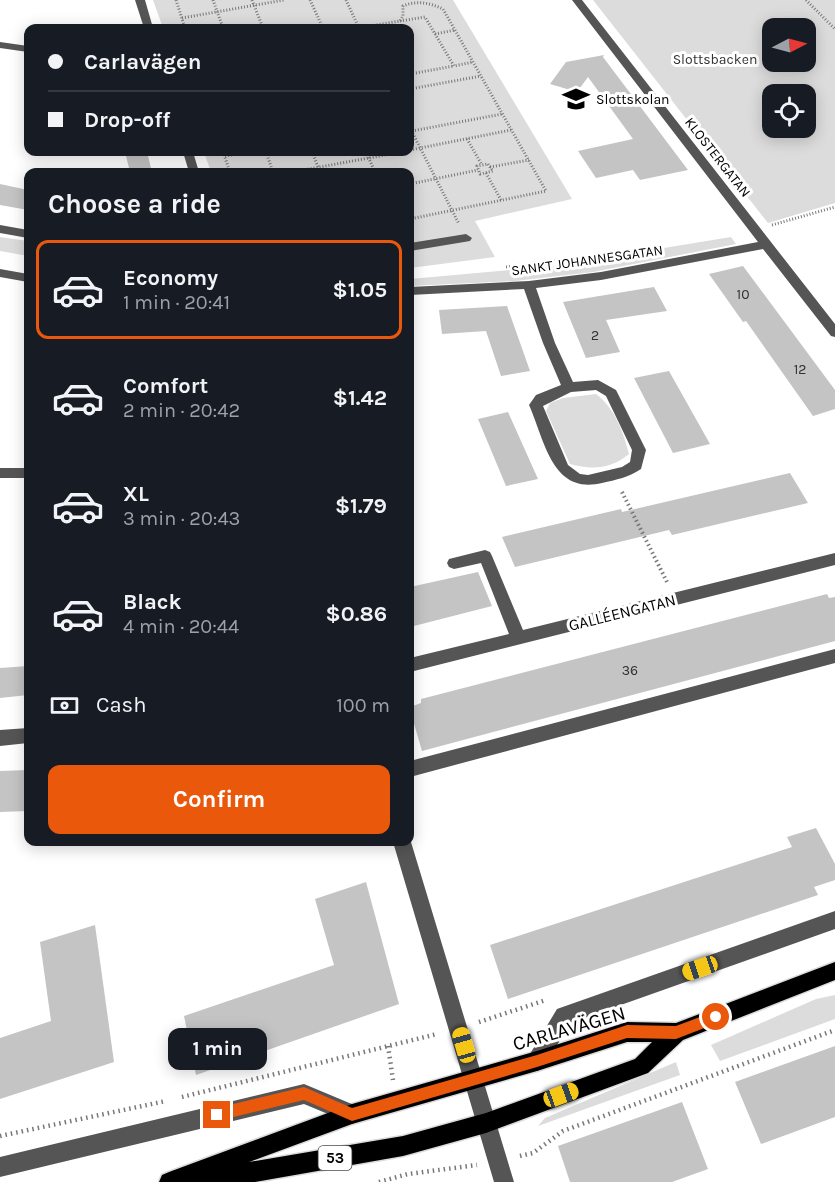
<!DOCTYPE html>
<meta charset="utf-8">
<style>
:root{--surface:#171b24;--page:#242831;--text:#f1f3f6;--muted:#9ea1a6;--line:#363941;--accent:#ea580c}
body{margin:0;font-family:Karla,sans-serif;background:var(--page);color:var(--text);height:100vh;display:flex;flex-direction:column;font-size:22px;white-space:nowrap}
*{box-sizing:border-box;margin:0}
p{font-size:20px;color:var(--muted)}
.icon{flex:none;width:33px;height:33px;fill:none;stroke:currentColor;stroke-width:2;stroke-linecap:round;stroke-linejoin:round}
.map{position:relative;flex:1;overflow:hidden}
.details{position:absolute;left:24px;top:168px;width:390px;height:678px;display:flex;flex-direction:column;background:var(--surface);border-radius:12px;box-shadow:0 3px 15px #0003}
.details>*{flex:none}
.top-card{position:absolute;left:24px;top:24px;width:390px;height:132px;border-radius:12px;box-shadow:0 3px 15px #0003;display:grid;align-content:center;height:132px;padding:0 24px;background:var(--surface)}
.needle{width:39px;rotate:84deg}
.controls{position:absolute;left:762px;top:18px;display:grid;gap:12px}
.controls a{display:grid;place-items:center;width:54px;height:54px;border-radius:12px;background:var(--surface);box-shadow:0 3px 15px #0003;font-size:30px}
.end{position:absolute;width:27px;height:27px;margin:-14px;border:8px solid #ea580c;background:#fff;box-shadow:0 0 0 3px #fff}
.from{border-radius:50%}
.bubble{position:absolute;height:42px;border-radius:12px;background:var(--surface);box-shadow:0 3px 15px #0003;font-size:20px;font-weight:700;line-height:42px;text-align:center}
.car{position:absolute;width:18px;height:36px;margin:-18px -9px;border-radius:8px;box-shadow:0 0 4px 2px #0007;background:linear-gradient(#f5c518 24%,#345 0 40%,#f5c518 0 76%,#345 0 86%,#f5c518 0)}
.top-card b{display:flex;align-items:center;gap:21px;height:57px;font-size:22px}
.top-card b+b{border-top:2px solid var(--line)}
.top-card i{width:15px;height:15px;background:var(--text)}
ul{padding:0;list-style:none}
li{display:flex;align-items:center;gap:18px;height:99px;margin:0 12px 9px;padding:0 12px;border:3px solid transparent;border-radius:12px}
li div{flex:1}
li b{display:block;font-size:22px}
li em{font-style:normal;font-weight:700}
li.on{border-color:var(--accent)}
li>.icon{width:54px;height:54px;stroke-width:1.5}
h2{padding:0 24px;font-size:27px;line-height:72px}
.pay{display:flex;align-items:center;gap:15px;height:66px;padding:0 24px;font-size:22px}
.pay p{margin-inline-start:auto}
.button{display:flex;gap:12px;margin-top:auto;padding:12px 24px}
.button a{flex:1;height:69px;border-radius:12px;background:var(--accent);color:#fff;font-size:24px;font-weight:700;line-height:69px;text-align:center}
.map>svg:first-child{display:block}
</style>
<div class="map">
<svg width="835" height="1182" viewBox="0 0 835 1182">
<rect width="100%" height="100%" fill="#fff"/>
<path fill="#dcdcdc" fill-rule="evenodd" d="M153,0H453L572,199L475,221L495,257L410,268V172H211L204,152H410V28H163Z
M593,0H835V203L768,223ZM772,28H806V62H772ZM806,94V128H772V94Z
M0,237L28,241V256L0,251Z
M731,237L736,244L593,272L515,281L410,286V279L554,266Z
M596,394C615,408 623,432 629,454C611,469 592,470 570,464L546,411L550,403L563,398Z
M835,995V1019L720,1061L711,1045L816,999Z
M676,1062L680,1075L538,1126L545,1118Z"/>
<path fill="#c4c4c4" d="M604,55L603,57L688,170L640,180L633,170L596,178L578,151L633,139L588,77L577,92L550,84L566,62Z
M125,152H147L152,172H130Z
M0,184L28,190V210L0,205Z
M743,266L835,390V409L813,416L746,321L743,322L709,274Z
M654,287L667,311L606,320L620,352L586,358L563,302Z
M507,306L530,371L501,376L486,331L442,334L439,310Z
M669,371L710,444L673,453L634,378Z
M508,412L538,479L506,486L478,419Z
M790,473L808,503L672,535L669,530L515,567L502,537L621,509L622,512Z
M478,572L492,606L410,627V587Z
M827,594L829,598L835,597V641L422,751L410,710V707L421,703V699Z
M28,666V695L0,698V668Z
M28,770V811L0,812V771Z
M816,828L835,864V880L814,887L818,895L508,999L490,945L792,847L787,837Z
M366,882L399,1004L196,1075L184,1016L334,965L315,899Z
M95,925L114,1062L0,1099V1038L51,1021L40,942Z
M835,1046V1117L761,1144L735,1082Z
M682,1102L708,1169L672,1182H570L558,1146Z"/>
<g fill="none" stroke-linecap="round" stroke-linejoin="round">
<defs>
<path id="major" d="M835,962V980L683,1040L648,1073L486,1133L403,1156L255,1182H159L162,1175L169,1172L352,1104L537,1051L627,1022L676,1023ZM627,1042H652L635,1059L486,1113L403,1136L249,1162L352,1124L537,1071Z"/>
</defs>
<use href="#major" stroke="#dbdbdb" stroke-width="3"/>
<path stroke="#777" stroke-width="3" stroke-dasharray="1 2" stroke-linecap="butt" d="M176,0L185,28
M213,0L223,28
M252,0L263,28
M310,0L323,28
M346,0L359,28
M806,0L835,29
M182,18L284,0
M400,21L425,17L454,66L473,62
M249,28L262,26
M359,28L400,21L403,16V6C417,0 430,3 443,9L546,191L410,219
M435,34L455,30
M410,74L454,66
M410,89L481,76
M410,128L459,224
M412,131L502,114
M467,139L482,165
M410,150L511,130
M223,152L230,172
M266,152L273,172
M312,152L320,172
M366,152L375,172
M225,156L250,152
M488,164L493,171L480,174L477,166Z
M490,167L529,160
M293,172L401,152
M486,173L501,200
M410,184L478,170
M772,225L835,207
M506,267L635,250"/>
<path stroke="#777" stroke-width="4" stroke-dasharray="1.5 3" stroke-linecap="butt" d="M622,492L667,582"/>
<path stroke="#777" stroke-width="4.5" stroke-dasharray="1.5 4" stroke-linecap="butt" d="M479,1022L546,1000
M388,1046L393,1080
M182,1097L437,1034
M0,1136L166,1101
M520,1156L533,1153L563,1131L835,1030
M379,1182L408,1174L477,1165"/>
<path fill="#555" fill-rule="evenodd" d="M135,0H145L153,28H144Z
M572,0H582L835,324V337L831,336L763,249L601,280L536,288L555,343L573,382L598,380L616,390L646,450L641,469C629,477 616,480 602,483C552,495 545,441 529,405L536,395L561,385L543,343L524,289L410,295V287L529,281L601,272L758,242ZM596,390L606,396L632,450L630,462L622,467L588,475L580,474L568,465L543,406L571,392Z
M0,42L28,46V52L0,48Z
M183,152H193L199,172H189Z
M0,225L28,230V238L0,233Z
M466,234L472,238L470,241L410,251V243Z
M0,269L28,274V282L0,277Z
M0,468H28V478H0Z
M485,550L490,552L492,556L523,630L835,553V565L410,672V658L509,634L481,563L454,569L449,567L447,563L449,559Z
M835,649V663L410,777V761Z
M28,728V743L0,746V730Z
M410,839L411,842L514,1182H494L393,842H410Z
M835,911V929L570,1023L544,1068L537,1071L530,1068L527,1061L530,1054L557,1009Z
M304,1084L359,1107L362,1114L359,1121L352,1124L304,1104L0,1177V1157Z"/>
<use href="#major" fill="#000" fill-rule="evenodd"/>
</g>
<path fill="#ea580c" d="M716,1011L720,1013L722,1017L720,1022L676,1039L627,1038L537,1067L352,1121L304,1100L217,1121L212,1119L210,1115L212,1110L217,1108L304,1087L352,1108L537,1055L627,1025L676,1026Z"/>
<defs>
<symbol id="school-bare" viewBox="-9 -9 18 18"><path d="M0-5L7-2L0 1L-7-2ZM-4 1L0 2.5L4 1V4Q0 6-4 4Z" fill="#000" stroke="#fff" stroke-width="2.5" paint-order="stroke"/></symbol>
</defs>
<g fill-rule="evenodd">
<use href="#school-bare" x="557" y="80" width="38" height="38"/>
</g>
<g text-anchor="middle" stroke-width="6" stroke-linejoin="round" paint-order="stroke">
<g font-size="14" fill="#333" stroke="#fff">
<text x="715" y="64">Slottsbacken</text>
</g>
<g font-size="14" fill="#000" stroke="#fff" text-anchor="start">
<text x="596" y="104">Slottskolan</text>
</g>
<g font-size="14" fill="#000" stroke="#fff">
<text transform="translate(718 157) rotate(52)" y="5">KLOSTERGATAN</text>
<text transform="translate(587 260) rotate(-8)" y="5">SANKT JOHANNESGATAN</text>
</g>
<g font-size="14" fill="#313131">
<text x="743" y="299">10</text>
<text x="595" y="340">2</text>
<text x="800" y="374">12</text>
<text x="630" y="675">36</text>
</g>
<rect fill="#fff" stroke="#4c4c4c" stroke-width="1.5" x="318.5" y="1146" width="33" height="24" rx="4.5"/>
<g font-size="15" font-weight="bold" fill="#000">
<text x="335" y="1163">53</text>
</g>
<g font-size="16" fill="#000" stroke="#fff">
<text transform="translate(622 612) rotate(-14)" y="6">GALLÉENGATAN</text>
</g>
<g font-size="20" fill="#000" stroke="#fff">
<text transform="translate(569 1028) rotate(-16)" y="7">CARLAVÄGEN</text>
</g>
</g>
</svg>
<div class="controls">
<a><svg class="needle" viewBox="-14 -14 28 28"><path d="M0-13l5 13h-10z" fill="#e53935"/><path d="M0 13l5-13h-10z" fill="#9ea1a6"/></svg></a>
<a><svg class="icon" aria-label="locate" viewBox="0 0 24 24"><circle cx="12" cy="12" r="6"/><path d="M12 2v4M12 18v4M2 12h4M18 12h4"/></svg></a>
</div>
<i class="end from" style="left:716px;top:1017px"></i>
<i class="end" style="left:217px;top:1115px"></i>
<div class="bubble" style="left:168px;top:1028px;width:99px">1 min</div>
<i class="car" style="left:700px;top:968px;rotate:251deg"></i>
<i class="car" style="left:464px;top:1045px;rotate:344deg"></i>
<i class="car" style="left:561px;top:1095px;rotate:70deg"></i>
<div class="top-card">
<b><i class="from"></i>Carlavägen</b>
<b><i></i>Drop-off</b>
</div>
<section class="details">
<h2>Choose a ride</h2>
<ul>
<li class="on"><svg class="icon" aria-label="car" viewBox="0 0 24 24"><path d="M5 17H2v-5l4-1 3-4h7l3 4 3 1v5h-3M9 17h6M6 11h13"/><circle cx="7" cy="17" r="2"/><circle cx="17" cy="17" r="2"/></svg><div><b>Economy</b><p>1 min · 20:41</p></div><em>$1.05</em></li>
<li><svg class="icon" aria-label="car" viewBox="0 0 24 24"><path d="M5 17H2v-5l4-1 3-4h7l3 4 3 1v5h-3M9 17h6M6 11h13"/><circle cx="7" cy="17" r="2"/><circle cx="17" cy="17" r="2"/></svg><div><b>Comfort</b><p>2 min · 20:42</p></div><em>$1.42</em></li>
<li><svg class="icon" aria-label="car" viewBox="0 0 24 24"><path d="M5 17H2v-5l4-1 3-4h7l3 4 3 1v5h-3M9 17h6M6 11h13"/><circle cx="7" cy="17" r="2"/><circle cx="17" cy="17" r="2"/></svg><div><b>XL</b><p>3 min · 20:43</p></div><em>$1.79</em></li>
<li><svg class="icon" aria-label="car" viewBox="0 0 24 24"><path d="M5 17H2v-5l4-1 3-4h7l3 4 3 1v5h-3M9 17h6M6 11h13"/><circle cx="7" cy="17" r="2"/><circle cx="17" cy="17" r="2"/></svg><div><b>Black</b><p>4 min · 20:44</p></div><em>$0.86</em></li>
</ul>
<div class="pay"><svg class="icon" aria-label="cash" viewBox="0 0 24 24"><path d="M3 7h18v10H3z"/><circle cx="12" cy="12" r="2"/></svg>Cash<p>100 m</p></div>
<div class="button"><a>Confirm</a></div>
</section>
</div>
